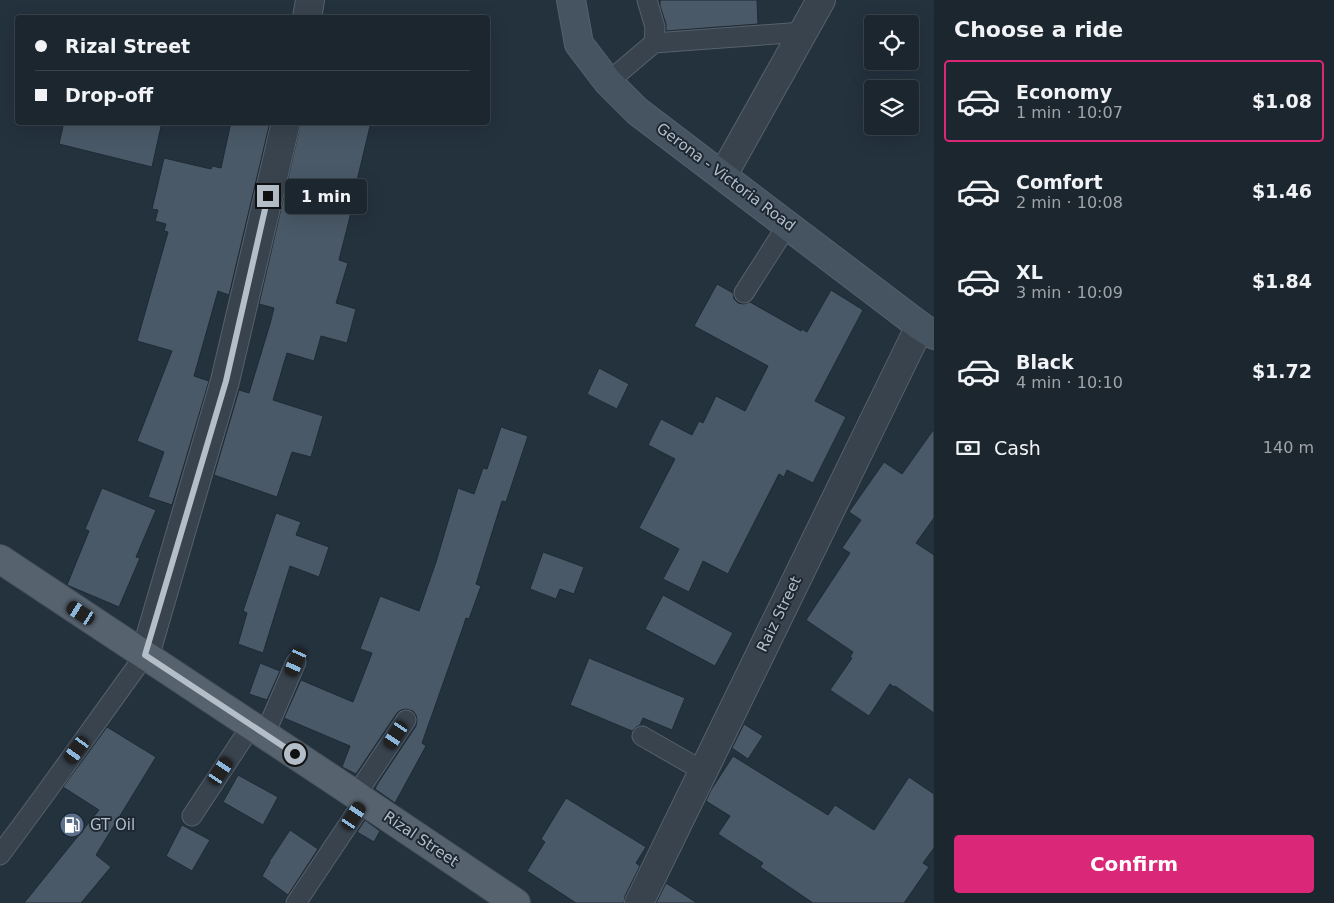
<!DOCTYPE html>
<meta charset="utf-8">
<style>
:root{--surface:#1b262e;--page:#242e36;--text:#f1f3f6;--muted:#a0a5aa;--line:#39434a;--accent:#db2777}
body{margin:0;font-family:"DejaVu Sans",sans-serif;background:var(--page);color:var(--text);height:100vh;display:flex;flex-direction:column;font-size:19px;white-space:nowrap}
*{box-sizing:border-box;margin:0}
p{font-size:16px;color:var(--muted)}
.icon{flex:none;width:28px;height:28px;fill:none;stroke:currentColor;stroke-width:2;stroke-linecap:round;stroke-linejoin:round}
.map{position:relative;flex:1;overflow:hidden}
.side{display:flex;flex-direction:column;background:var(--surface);width:400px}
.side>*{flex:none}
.hud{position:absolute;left:15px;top:15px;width:475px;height:110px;border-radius:5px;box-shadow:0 5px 20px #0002,0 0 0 1px var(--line);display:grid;align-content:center;height:110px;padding:0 20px;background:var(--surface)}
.controls{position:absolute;left:864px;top:15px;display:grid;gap:10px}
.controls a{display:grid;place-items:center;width:55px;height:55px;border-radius:5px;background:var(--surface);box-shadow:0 5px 20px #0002,0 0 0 1px var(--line);font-size:25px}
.end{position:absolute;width:22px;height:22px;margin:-11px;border:6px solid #b4bec9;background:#111;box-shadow:0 0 0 2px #111}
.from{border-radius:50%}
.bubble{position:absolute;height:35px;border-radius:5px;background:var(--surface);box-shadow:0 5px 20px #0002,0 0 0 1px var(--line);font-size:16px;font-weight:800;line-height:35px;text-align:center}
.car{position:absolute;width:15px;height:30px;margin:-15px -8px;border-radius:6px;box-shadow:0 0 4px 1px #0007;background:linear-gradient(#222 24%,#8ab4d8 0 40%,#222 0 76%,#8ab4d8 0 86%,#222 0)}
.hud b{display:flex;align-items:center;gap:18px;height:48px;font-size:19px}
.hud b+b{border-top:1px solid var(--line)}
.hud i{width:12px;height:12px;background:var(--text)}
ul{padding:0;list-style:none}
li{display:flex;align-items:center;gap:15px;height:82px;margin:0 10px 8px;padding:0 10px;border:2px solid transparent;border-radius:5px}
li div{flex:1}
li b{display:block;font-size:19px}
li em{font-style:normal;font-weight:800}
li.current{border-color:var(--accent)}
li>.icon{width:45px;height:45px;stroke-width:1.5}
h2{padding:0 20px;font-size:22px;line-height:60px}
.pay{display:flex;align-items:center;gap:12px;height:55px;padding:0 20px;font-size:19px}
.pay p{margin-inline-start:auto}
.cta{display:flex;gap:10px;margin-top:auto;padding:10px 20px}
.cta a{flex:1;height:58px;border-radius:5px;background:var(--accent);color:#fff;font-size:20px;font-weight:800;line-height:58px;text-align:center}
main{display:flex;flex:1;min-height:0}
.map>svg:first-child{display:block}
</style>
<main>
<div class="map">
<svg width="934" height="903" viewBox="0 0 934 903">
<rect width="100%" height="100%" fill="#24323e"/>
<path fill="#4a5967" stroke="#1f2a35" d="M660,0H757L758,24L666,31V24L660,6Z
M64,122H162L152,167L59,144Z
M231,122H270L229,295L218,291L194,376L209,381L172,505L148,497L164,452L137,441L172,351L137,341L168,232L164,231L166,224L155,221L158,210L152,209L164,158L211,169L212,166L221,168Z
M301,122H371L355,189H357L339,260L348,263L336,303L356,309L347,343L321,336L314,361L287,353L273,400L323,416L311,457L292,452L277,497L214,475L239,390L249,393L270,324L274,308L259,304Z
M717,284L733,293L734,299L738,303L744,304L750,302L801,331L802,329L807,332L831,290L863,310L815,401L846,417L813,483L787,470L784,477L779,474L728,574L703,561L689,592L663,579L679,549L639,528L675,459L648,445L661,419L692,435L699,421L703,423L716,396L745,411L768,366L694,326Z
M599,368L629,384L617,409L587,394Z
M501,427L528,436L506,502L502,501L476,584L481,586L469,619L466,618L462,630L422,743L426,746L395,803L375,789L378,783L416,726L417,720L416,715L413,711L406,709L401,710L397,713L356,774L342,767L350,746L284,718L301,680L353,702L372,653L360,649L380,596L419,611L436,562L458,488L474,494L483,468L487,469Z
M934,429V518L916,543L934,555V713L895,686L894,687L890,684L869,716L830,690L852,658L850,657L853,652L806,620L850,553L842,548L861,520L849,512L884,462L902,474Z
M102,488L156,510L136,557L140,558L119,607L67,585L89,531L85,529Z
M276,513L301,522L296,535L329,547L319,577L290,566L263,653L238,644L247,613L243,611Z
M543,552L584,567L574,594L560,589L556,599L530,589Z
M663,595L733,633L715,666L645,629Z
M589,658L685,698L672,730L643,718L640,725L636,727L632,731L570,705Z
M260,663L280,671L267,700L249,694Z
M744,724L763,736L748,759L732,748Z
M107,727L156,757L96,855L111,867L81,903H24L99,810L63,787Z
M733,756L828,815L835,805L874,830L909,777L934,794V848L923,863L929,867L904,903H813L760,867L763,863L718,834L730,816L706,801L711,790Z
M238,775L278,797L263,825L223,802Z
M566,798L646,847L636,863L640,866L625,896L624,903H576L527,871L545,842L541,839Z
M365,820L380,831L374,842L357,832Z
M182,825L210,840L192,871L166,856Z
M290,830L318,849L288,895L262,876L270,862H269Z
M666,883L697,903H656Z"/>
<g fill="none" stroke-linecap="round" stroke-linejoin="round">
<defs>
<path id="service" d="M654,43L803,32
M608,82L654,43L655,27L647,0
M744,293L788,224
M265,734L296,662
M642,736L703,771
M356,795L406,720
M192,816L251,726
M0,855L42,798L145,655
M296,903L364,801"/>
<path id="minor" d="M307,18L310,0
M723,175L821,0
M145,655L225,381L286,122
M639,903L920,326"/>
<path id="secondary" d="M571,0L579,44L608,82L637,111L920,326L934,335"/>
<path id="primary" d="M0,559L356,795L364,801L516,903"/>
</defs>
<use href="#service" stroke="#56616c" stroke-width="21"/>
<use href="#minor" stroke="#56616c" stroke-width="30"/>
<use href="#secondary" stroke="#56616c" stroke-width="30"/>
<use href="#primary" stroke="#444f5a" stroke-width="30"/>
<use href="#service" stroke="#38434e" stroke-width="19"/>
<use href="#minor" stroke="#38434e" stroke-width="28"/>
<use href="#secondary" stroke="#465361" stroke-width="28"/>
<use href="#primary" stroke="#56626e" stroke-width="28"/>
</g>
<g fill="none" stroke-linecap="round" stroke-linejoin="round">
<path stroke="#b4bec9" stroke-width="6" d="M268,196L226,381L145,655L295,754"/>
</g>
<defs>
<symbol id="fuel-disc" viewBox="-11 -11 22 22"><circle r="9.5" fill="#5c6f8a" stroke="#1d2833"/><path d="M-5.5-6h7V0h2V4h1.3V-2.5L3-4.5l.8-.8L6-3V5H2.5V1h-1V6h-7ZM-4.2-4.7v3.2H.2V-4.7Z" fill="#fff"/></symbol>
</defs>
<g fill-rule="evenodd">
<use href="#fuel-disc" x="58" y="811" width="28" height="28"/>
</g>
<g text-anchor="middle" stroke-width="4" stroke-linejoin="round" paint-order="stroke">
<g font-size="15" fill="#b4bec9" stroke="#1d2833">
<text transform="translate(726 177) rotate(37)" y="5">Gerona - Victoria Road</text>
<text transform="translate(779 614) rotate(-64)" y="5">Raiz Street</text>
<text transform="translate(421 839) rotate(34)" y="5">Rizal Street</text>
</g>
<g font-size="15" fill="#b4bec9" stroke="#1d2833" text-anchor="start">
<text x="90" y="830">GT Oil</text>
</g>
</g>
</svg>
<div class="controls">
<a><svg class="icon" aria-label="locate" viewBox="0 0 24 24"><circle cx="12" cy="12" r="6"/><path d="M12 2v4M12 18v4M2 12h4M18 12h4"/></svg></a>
<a><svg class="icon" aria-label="layers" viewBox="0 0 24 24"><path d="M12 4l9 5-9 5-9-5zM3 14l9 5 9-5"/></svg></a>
</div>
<i class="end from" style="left:295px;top:754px"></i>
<i class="end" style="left:268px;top:196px"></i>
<div class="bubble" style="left:285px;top:179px;width:82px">1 min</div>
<i class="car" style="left:81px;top:613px;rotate:303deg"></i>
<i class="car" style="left:296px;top:662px;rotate:204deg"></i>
<i class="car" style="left:396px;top:735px;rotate:213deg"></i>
<i class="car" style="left:77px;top:750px;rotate:216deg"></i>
<i class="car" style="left:221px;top:771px;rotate:34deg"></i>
<i class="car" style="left:354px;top:816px;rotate:34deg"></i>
<div class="hud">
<b><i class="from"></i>Rizal Street</b>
<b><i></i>Drop-off</b>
</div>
</div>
<section class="side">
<h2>Choose a ride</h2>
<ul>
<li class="current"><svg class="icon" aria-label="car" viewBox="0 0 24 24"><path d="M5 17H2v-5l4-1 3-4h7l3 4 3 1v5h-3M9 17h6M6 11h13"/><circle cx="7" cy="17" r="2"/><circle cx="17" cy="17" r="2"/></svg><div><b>Economy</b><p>1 min · 10:07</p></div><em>$1.08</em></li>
<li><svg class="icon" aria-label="car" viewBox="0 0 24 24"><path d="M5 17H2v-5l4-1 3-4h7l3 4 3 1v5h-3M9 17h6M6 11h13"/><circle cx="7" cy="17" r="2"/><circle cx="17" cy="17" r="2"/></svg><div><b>Comfort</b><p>2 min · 10:08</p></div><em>$1.46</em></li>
<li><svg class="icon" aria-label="car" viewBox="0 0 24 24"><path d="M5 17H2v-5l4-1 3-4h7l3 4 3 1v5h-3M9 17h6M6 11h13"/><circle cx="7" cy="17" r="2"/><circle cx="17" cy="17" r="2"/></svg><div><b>XL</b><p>3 min · 10:09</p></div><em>$1.84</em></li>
<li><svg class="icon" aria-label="car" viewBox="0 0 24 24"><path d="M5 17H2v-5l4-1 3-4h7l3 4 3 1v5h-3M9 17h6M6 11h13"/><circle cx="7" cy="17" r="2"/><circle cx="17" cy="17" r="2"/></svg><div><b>Black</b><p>4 min · 10:10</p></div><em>$1.72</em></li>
</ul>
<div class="pay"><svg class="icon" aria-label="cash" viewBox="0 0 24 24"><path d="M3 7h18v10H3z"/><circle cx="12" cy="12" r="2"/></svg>Cash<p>140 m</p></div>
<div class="cta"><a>Confirm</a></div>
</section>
</main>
